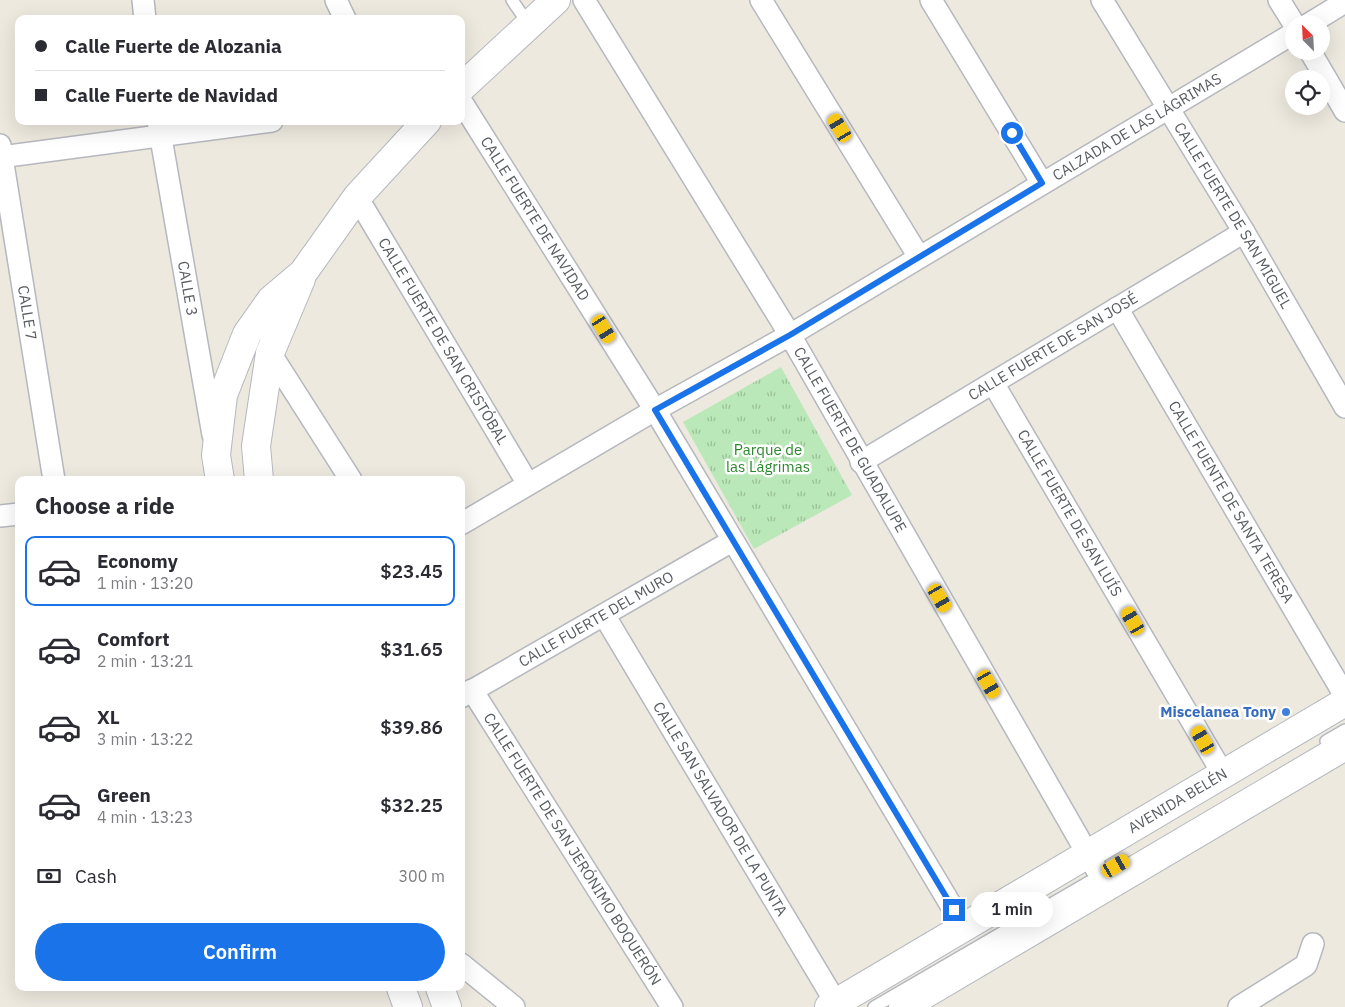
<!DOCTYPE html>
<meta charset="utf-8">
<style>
:root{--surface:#fff;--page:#f2f2f3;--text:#2b2b33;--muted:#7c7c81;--line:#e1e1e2;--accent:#1a73e8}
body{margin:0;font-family:"IBM Plex Sans",sans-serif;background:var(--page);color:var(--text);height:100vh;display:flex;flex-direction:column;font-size:19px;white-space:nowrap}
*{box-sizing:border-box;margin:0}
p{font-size:16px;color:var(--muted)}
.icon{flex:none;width:28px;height:28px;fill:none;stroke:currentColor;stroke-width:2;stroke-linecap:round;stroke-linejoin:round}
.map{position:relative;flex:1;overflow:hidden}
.details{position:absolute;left:15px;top:476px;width:450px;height:515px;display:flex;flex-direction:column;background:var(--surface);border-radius:10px;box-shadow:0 5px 20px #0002}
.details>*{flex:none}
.hud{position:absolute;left:15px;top:15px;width:450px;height:110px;border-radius:10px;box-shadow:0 5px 20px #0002;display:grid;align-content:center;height:110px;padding:0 20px;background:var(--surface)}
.needle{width:32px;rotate:336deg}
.buttons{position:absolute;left:1285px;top:15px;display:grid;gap:10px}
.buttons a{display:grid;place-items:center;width:45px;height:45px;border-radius:50%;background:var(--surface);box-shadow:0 5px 20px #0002;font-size:25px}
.end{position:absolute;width:22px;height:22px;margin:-11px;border:6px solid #1a73e8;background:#fff;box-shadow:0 0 0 2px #fff}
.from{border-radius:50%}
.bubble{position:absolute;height:35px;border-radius:18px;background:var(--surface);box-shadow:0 5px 20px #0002;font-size:16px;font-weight:600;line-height:35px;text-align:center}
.car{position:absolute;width:15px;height:30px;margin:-15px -8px;border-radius:6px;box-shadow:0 0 4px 1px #0007;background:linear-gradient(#f5c518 24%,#345 0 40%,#f5c518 0 76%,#345 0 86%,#f5c518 0)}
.hud b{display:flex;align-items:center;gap:18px;height:48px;font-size:19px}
.hud b+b{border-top:1px solid var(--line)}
.hud i{width:12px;height:12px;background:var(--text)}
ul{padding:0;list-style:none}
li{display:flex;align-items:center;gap:15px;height:70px;margin:0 10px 8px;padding:0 10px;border:2px solid transparent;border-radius:10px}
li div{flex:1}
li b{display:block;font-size:19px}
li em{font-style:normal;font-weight:600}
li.current{border-color:var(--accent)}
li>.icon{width:45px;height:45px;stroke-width:1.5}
h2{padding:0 20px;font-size:22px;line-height:60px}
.pay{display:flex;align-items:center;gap:12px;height:55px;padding:0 20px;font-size:19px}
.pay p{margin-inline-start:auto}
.action{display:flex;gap:10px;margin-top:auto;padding:10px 20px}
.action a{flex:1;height:58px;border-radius:30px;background:var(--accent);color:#fff;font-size:20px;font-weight:600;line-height:58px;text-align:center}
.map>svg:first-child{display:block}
</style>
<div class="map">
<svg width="1345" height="1007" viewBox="0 0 1345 1007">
<defs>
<pattern id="park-tufts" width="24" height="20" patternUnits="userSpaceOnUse" patternTransform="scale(1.25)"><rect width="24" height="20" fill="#bae8b8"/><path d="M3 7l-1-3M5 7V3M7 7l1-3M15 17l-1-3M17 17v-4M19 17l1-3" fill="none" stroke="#9abf99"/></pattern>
</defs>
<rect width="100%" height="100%" fill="#ede9df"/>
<path fill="url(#park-tufts)" d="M781,367L852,495L754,549L683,422Z"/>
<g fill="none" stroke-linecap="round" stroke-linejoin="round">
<defs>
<path id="service" d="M512,0L529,25
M1326,741L1345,730
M874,1007L1089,882"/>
<g id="minor">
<path d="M143,0L145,19"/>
<path d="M336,0L345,19"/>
<path id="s1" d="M584,0L790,335L1106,886"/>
<path d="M761,0L919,257"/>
<path d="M931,0L1042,183"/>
<path id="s2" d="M1102,0L1244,232L1345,407"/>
<path d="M1279,0L1294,24"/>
<path d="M1309,24L1345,2"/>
<path d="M1310,51L1345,111"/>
<path id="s3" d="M461,101L655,410L964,927"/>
<path id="s4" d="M158,121L213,435"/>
<path id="s5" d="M0,145L54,480"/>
<path d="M0,157L272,121"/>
<path id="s6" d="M357,197L528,484"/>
<path id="s7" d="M1117,308L1345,696"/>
<path d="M270,353L351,480"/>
<path id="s8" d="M993,383L1223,774"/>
<path id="s9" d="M861,462L1244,232"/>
<path d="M0,516L19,514"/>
<path id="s10" d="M461,524L655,410L790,335L1294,33"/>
<path id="s11" d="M604,615L836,1003"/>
<path id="s12" d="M472,690L672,1007"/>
<path id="s13" d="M461,697L732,541"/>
<path d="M461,964L514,1007"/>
<path d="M1239,1007L1306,965L1313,944"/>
</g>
<path id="tertiary" d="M461,88L556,0
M220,480L216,455L223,395L247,334L271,300L303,273L357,197L427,121
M259,480L256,446L270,353L301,279
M401,988L408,1007
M440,988L447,1007"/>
<g id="secondary">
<path id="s14" d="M829,1007L1345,702"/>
<path d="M903,1007L1345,746"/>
</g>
</defs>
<use href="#service" stroke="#b5b8be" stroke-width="14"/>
<use href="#minor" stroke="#b5b8be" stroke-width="24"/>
<use href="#tertiary" stroke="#b5b8be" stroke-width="30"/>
<use href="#secondary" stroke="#b5bac0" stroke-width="30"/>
<use href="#service" stroke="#fff" stroke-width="11"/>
<use href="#minor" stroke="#fff" stroke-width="21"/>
<use href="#tertiary" stroke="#fff" stroke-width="28"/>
<use href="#secondary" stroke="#fff" stroke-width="28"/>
</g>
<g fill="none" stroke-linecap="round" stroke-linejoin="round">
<path stroke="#1a73e8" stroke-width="6" d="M954,910L655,410L790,335L1042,183L1012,133"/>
</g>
<circle fill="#3f7fe0" stroke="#fff" stroke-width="2" cx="1286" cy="712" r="5"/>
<g text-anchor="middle" stroke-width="5" stroke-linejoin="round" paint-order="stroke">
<g font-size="15" fill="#585d62" stroke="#fff">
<text dy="5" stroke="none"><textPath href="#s10" startOffset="784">CALZADA DE LAS LÁGRIMAS</textPath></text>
<text dy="5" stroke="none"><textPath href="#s2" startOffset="252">CALLE FUERTE DE SAN MIGUEL</textPath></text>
<text dy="5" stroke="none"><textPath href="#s3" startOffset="139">CALLE FUERTE DE NAVIDAD</textPath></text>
<text dy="5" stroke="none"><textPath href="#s4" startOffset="170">CALLE 3</textPath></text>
<text dy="5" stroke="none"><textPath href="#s5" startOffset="170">CALLE 7</textPath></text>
<text dy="5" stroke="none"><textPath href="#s6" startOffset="168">CALLE FUERTE DE SAN CRISTÓBAL</textPath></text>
<text dy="5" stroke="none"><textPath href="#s9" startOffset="224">CALLE FUERTE DE SAN JOSÉ</textPath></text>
<text dy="5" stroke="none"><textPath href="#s1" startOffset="514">CALLE FUERTE DE GUADALUPE</textPath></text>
<text dy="5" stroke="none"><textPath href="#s7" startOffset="225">CALLE FUENTE DE SANTA TERESA</textPath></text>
<text dy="5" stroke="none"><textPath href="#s8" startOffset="151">CALLE FUERTE DE SAN LUÍS</textPath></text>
<text dy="5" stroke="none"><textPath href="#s13" startOffset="156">CALLE FUERTE DEL MURO</textPath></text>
<text dy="5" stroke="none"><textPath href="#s14" startOffset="405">AVENIDA BELÉN</textPath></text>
<text dy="5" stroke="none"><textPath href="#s11" startOffset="226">CALLE SAN SALVADOR DE LA PUNTA</textPath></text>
<text dy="5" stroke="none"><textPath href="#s12" startOffset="188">CALLE FUERTE DE SAN JERÓNIMO BOQUERÓN</textPath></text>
</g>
<g font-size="15" fill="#2b872c" stroke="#fff">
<text x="768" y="455">Parque de<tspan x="768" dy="17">las Lágrimas</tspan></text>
</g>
<g font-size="15" font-weight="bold" fill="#366cbe" stroke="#fff" text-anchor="end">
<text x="1276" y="717">Miscelanea Tony</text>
</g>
</g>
</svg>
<div class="buttons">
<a><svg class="needle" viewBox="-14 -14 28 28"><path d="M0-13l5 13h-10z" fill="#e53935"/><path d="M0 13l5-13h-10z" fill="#7c7c81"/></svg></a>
<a><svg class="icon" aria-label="locate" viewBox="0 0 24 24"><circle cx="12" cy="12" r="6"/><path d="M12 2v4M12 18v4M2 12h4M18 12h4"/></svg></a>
</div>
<i class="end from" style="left:1012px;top:133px"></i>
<i class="end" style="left:954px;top:910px"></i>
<div class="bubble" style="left:971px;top:892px;width:82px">1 min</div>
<i class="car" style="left:840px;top:128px;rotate:329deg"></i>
<i class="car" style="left:604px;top:329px;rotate:148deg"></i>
<i class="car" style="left:940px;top:598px;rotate:150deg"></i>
<i class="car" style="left:1133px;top:621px;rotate:330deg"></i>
<i class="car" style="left:989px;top:684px;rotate:150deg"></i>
<i class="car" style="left:1203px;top:740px;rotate:330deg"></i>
<i class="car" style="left:1116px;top:866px;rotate:60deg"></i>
<div class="hud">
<b><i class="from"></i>Calle Fuerte de Alozania</b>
<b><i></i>Calle Fuerte de Navidad</b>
</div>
<section class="details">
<h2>Choose a ride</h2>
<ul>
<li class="current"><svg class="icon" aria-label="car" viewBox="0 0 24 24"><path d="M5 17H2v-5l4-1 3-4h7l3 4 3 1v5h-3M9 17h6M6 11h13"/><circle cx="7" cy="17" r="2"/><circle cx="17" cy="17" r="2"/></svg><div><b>Economy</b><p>1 min · 13:20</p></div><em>$23.45</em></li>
<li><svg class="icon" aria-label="car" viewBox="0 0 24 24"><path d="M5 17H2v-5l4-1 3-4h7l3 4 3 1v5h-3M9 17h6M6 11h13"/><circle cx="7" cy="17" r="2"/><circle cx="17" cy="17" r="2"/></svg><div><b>Comfort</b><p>2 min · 13:21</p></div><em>$31.65</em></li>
<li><svg class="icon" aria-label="car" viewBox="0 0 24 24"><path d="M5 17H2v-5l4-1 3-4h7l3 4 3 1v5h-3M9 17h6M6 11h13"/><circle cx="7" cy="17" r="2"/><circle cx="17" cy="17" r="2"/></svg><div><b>XL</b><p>3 min · 13:22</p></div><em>$39.86</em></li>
<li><svg class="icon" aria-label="car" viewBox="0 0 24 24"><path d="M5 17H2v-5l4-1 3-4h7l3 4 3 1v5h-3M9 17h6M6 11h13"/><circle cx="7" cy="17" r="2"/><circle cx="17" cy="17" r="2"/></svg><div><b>Green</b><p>4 min · 13:23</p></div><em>$32.25</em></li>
</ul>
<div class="pay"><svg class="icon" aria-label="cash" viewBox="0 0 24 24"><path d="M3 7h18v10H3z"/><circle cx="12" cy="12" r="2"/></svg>Cash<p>300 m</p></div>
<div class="action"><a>Confirm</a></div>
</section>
</div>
